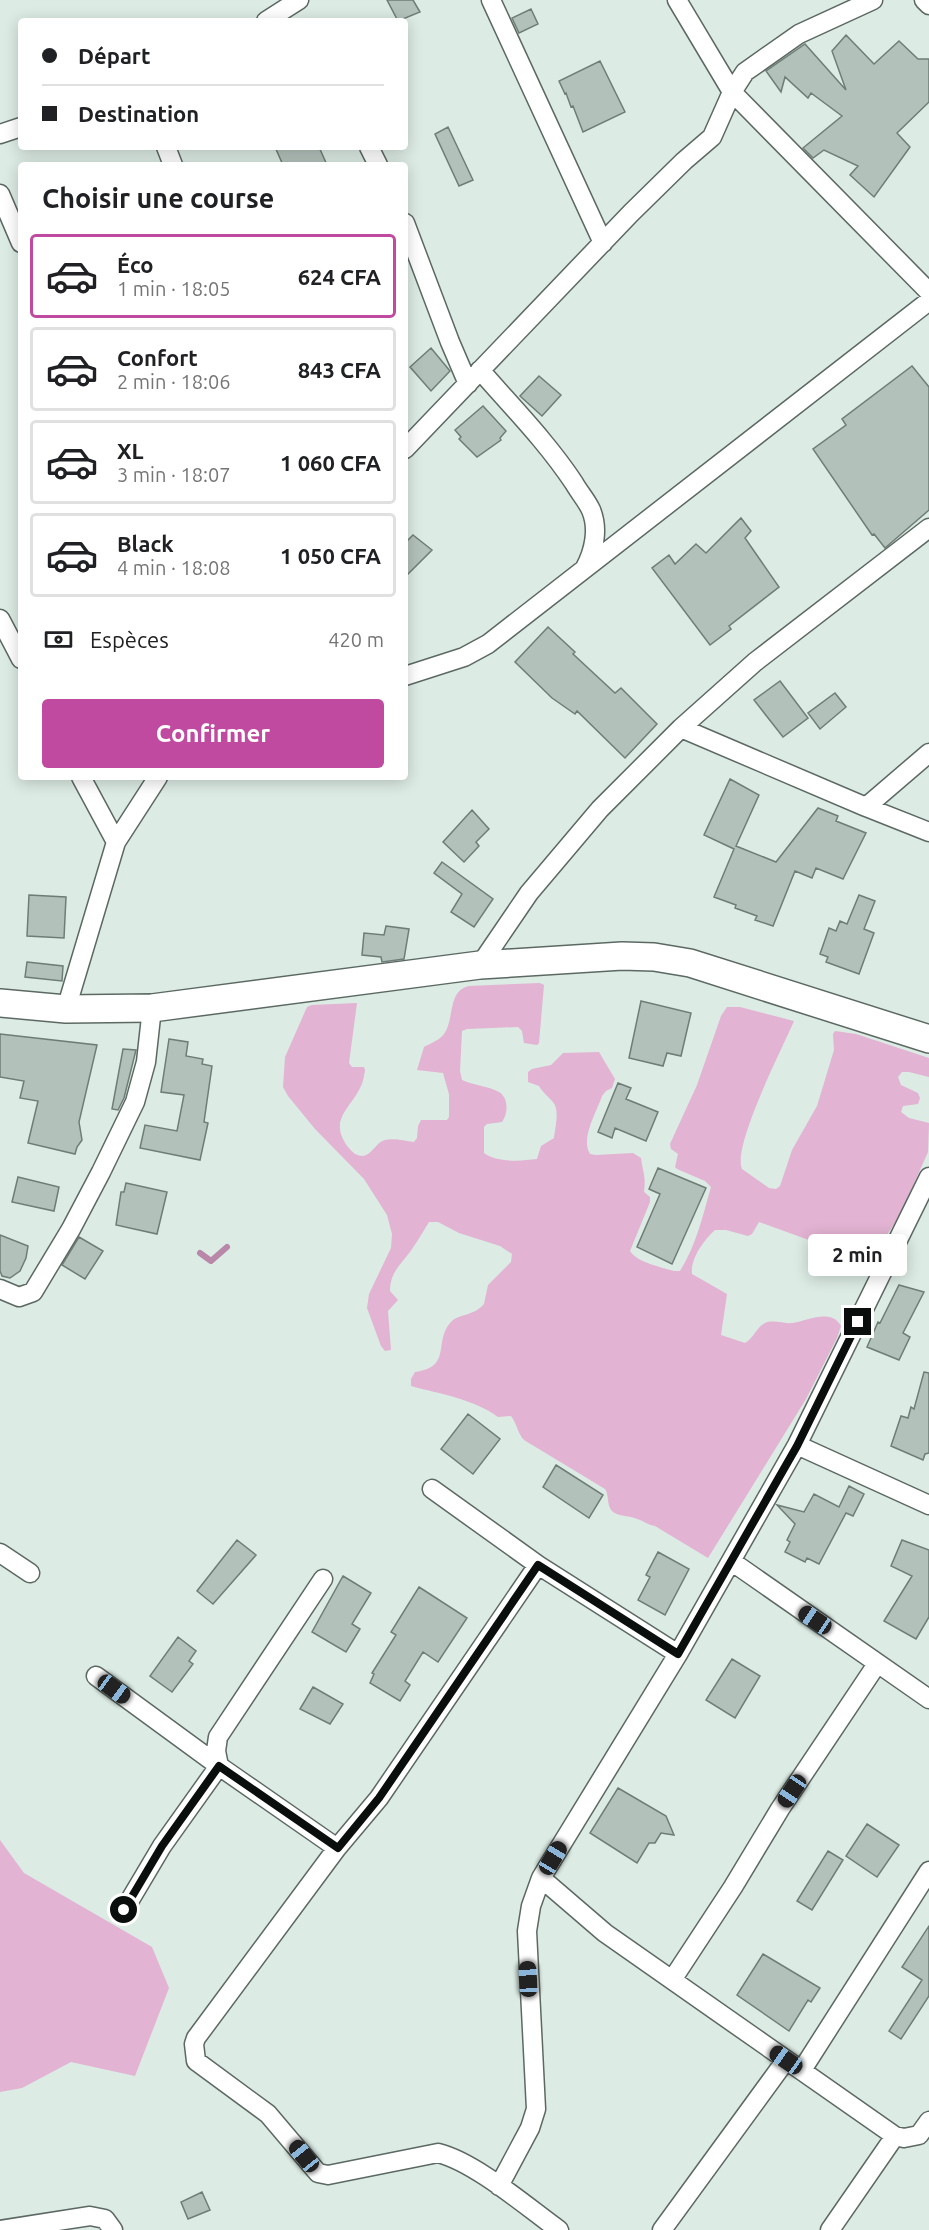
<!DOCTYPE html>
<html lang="fr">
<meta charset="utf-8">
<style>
:root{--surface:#fff;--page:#f2f2f2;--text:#202124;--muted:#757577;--line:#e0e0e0;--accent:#c04aa0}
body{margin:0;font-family:Ubuntu,sans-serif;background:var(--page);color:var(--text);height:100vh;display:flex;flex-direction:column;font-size:22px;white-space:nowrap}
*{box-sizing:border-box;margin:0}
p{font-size:20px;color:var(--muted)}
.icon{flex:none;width:33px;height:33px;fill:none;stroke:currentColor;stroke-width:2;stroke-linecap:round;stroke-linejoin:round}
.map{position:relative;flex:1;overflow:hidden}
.drawer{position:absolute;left:18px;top:162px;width:390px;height:618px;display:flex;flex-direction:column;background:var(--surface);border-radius:6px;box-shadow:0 3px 15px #0003}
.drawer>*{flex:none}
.guide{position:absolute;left:18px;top:18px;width:390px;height:132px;border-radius:6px;box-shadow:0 3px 15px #0003;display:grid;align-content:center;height:132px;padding:0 24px;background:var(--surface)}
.end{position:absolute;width:27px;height:27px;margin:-14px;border:8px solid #0a0f0d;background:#fff;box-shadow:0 0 0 3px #fff}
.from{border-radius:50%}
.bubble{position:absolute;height:42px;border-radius:6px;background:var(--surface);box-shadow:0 3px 15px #0003;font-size:20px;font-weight:700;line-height:42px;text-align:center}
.car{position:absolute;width:18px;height:36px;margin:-18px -9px;border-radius:8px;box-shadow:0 0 4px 2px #0007;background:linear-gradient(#222 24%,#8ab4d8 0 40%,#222 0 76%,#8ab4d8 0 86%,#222 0)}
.guide b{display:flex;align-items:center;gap:21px;height:57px;font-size:22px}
.guide b+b{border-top:2px solid var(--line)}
.guide i{width:15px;height:15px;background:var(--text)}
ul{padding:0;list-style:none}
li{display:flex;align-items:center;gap:18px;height:84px;margin:0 12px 9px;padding:0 12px;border:3px solid var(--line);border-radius:6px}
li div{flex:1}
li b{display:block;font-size:22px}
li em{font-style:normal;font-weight:700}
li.selected{border-color:var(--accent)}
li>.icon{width:54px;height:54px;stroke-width:1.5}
h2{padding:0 24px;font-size:27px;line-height:72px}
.pay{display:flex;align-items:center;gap:15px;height:66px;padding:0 24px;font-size:22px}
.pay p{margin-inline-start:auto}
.cta{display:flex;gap:12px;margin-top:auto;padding:12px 24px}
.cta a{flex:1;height:69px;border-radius:6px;background:var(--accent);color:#fff;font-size:24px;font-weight:700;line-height:69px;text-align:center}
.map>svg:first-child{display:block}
</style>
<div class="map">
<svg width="929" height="2230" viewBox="0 0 929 2230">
<rect width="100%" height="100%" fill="#dcebe4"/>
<path fill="#e2b3d2" d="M540,983L544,985L539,1043L537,1045L524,1043L522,1031L518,1027L467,1029L462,1031L460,1071L462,1080C473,1085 488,1086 499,1092C509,1098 508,1114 502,1122L487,1124L484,1127V1153C497,1163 522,1161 537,1159L541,1146L554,1138C555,1128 560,1110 553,1102C548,1096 543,1093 539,1086L528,1082V1072L532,1069L551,1065L563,1053L599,1052L615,1079L612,1088L606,1091L602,1096C597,1112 580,1138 590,1154L596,1155L633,1153L641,1158C643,1174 646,1175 644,1192L650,1197V1202L630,1251C638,1263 661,1267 674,1271H680C696,1246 703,1215 711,1187L705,1181L677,1169L675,1167L678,1154L671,1149L670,1144L697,1085L721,1016L727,1007H740L794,1021C783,1047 732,1146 742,1169L769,1188L776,1189L780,1186L792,1150L817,1106L834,1050L833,1034L835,1031L856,1034L929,1058V1077L909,1072H902L898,1077L901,1085L918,1093L920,1098L918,1104L903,1106L901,1112L909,1118L929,1123L928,1152L899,1217L880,1245L870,1267L865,1261L853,1256L759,1222L752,1234L748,1236L726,1230H715C704,1240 690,1259 692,1274L727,1294L721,1335L745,1343C754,1338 756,1328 765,1323C773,1319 784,1324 793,1323C807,1321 831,1308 841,1326L837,1338L806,1399L708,1558L655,1526C648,1525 644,1521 637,1519C629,1515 614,1517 610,1508C607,1502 609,1495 605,1489L524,1440C518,1434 517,1424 511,1416L498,1417C474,1399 440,1394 411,1386V1379L415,1372C453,1367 433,1341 451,1322C456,1316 465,1316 473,1312C477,1311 481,1307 484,1304L488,1285L511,1262L512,1254L500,1246L459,1233L438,1222H429C423,1232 417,1242 410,1252C400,1265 390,1273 390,1291L398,1300L388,1311L391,1350L385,1351L381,1346L367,1308L369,1294L391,1248L392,1234L387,1215L364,1179L315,1129L288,1096L283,1087L285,1057L307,1007L312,1005L357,1003L349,1063L352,1067H364L365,1070C364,1076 363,1083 360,1088C350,1109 328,1120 348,1147C352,1152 356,1156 363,1156C372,1155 376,1142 385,1140C394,1138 405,1141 414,1142L417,1138L418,1126L421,1120H447L449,1117V1094L443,1073L417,1070L424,1047C431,1043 440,1040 444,1034C455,1019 447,991 469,986Z
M0,1840L24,1873L152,1947L169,1988L135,2076L71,2062L22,2088L0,2092Z"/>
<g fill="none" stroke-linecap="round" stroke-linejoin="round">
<path stroke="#b988a9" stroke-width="6" d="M200,1253L211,1261L227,1247"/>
</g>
<path fill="#b3c1bb" stroke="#6f7d77" stroke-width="1.5" d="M387,0H413L420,12L398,21Z
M531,9L538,24L519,33L512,18Z
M846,35L874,64L899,41L918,59H929V102L897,133L910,147L874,197L850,175L858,166L824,150L813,158L803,148L842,116L811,93L808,98L785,77L781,92L766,71L805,44L846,90L832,51Z
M600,61L625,112L583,132L573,106L571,107L566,93L565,94L559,81Z
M448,127L473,180L459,186L435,134Z
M275,147H319L327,165H283Z
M431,348L450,371L431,391L410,367Z
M912,366L929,387V510L885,548L874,534L872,535L813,449L846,425L842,419Z
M539,376L561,395L542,416L520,396Z
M483,406L506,431L500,438L501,440L477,457L459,439L461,437L455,430Z
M741,518L751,531L745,538L779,587L729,626L731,629L710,645L652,568L669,555L675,564L696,544L706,553Z
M413,535L432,550L405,577V543Z
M548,627L575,652L573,654L615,693L621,688L657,724L625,758L577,711L575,714L552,698L515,662Z
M780,681L808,718L783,737L754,700Z
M835,693L846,707L820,729L808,713Z
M730,779L759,795L736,846L776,862L818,808L838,816L836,821L866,833L843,879L816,868L812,878L795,871L773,926L755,920L757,916L735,908L736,905L714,897L734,849L704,835Z
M472,810L489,829L476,842L479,846L464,862L443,842Z
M442,862L493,899L474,927L451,912L462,894L434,873Z
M29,895L66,897L64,938L27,936Z
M859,895L875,901L864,929L874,933L859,974L826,962L828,957L820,954L829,928L836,931L840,921L847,924Z
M386,926L409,929L404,959L382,962L381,957L362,955L364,933L384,935Z
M27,962L63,966L62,981L25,977Z
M641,1001L691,1013L681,1056L667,1053L663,1066L629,1058Z
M0,1034L97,1045L79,1122L82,1140L77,1147L75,1154L28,1143L38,1101L20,1098L24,1081L0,1077Z
M169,1039L188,1042L186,1056L203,1059L202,1064L212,1066L204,1122L208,1123L200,1160L140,1148L145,1125L177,1131L184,1095L161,1092Z
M123,1049L136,1050L124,1098L118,1110L112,1109Z
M618,1083L631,1088L626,1099L658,1112L646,1141L615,1128L612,1138L598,1132Z
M658,1168L706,1188L672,1264L637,1247L660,1194L649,1189Z
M18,1177L59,1187L54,1211L12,1202Z
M126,1183L167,1192L157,1234L116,1225L121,1192H124Z
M0,1235L28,1246L26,1258L20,1271L10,1278L2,1276L0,1271Z
M79,1237L103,1251L85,1279L62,1265Z
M899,1285L924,1292L903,1333L910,1337L899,1360L867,1347L878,1322L880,1323Z
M924,1372L929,1373V1453L925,1454L923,1460L891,1446L901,1416L908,1418L911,1407L914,1409Z
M468,1414L500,1439L473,1474L441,1449Z
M556,1465L603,1495L589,1518L543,1487Z
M849,1486L864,1494L853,1516L846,1513L819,1564L807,1558L805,1562L785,1552L790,1542L787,1540L795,1524L777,1505L804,1512L814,1494L839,1507Z
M237,1540L256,1555L213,1604L197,1591Z
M902,1540L929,1550V1617L916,1639L884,1621L912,1576L891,1566Z
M658,1552L689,1569L665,1615L638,1600L650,1577L646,1575Z
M343,1576L371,1593L352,1624L360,1629L346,1652L312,1632Z
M419,1587L467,1618L438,1662L423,1652L405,1681L410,1685L400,1701L370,1683L374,1674L372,1673L396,1635L391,1632Z
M178,1637L196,1651L189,1661L193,1664L172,1692L150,1676Z
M732,1659L760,1676L735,1718L706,1700Z
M313,1687L343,1704L330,1724L300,1709Z
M618,1788L666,1816L674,1835L661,1833L655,1843H649L637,1863L590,1833Z
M867,1824L899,1845L877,1877L846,1856Z
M828,1851L843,1860L812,1910L797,1901Z
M929,1926V1996L901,2039L889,2031L922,1980L902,1967Z
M763,1954L820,1988L811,2002L808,2000L789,2031L737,1995Z
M202,2192L210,2210L188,2219L181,2202Z"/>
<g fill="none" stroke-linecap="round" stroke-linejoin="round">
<defs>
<path id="minor" d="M491,0L603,243
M677,0L732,92L929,292
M924,0L929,5
M266,21L299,0
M0,134L21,127
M166,147L173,165
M369,147L378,165
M0,194L21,243
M405,223L450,342L468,384
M480,370C513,408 546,441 574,483C579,492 587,501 591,510C599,529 594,551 585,568
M405,449L631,213L684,161L712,137L732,92L745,72L799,34L873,0
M0,619L21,659
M405,676L464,657L488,644L929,301
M681,728L866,807L929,832
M81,777L116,842
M866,807L929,753
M480,965L529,893L600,809L681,728L755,662L929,528
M66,1009L116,842L158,777
M929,1177L797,1445L678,1654L541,1878L605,1933L895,2136L904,2138L919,2135L929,2121
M0,1289L19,1297L33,1292L71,1229L101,1172L135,1102L146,1062L152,1008
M797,1445L929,1505
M432,1489L538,1565L678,1654
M0,1553L30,1573
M731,1561L929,1699
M538,1565L379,1798L337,1848L196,2038L194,2044L196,2061L268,2114L318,2173L328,2175L438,2153C475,2162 527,2207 559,2230
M96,1676L219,1766L337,1848
M124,1910L162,1846L219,1766L216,1751L218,1737L323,1579
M672,1980L733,1887L780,1809L877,1664
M802,2070L929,1871
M499,2186L530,2128L536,2109L527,1931L531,1906L541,1878
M0,2230L90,2216L105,2219L113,2230
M662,2230L786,2060
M830,2230L895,2136"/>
<path id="secondary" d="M0,1003L66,1009L152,1008L480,965L622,956L654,957L690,963L929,1039"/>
</defs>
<use href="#minor" stroke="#5c6963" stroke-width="21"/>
<use href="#secondary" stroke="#5c6963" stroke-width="30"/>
<use href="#minor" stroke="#fff" stroke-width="18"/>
<use href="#secondary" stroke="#fff" stroke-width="27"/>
</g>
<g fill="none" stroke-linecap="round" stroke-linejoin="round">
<path stroke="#0a0f0d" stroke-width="8" d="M124,1910L162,1846L219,1766L338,1848L379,1798L538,1565L678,1654L797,1446L858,1322"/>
</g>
</svg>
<i class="end from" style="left:124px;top:1910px"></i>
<i class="end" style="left:858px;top:1322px"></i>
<div class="bubble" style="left:808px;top:1234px;width:99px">2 min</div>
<i class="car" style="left:815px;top:1620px;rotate:304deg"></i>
<i class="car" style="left:114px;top:1689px;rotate:126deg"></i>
<i class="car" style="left:792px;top:1791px;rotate:214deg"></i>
<i class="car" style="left:553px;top:1858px;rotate:31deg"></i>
<i class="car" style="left:528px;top:1979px;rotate:357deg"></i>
<i class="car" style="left:786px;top:2060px;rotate:305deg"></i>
<i class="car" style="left:304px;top:2156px;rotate:321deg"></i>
<div class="guide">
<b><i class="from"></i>Départ</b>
<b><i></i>Destination</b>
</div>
<section class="drawer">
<h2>Choisir une course</h2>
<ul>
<li class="selected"><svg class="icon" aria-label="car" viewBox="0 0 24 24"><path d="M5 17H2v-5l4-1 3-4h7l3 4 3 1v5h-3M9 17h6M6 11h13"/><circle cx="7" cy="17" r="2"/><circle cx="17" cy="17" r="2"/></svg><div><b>Éco</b><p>1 min · 18:05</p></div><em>624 CFA</em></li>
<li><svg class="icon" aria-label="car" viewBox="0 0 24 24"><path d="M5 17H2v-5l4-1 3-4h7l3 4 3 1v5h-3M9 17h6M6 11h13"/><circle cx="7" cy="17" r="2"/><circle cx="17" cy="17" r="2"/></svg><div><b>Confort</b><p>2 min · 18:06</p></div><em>843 CFA</em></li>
<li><svg class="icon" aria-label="car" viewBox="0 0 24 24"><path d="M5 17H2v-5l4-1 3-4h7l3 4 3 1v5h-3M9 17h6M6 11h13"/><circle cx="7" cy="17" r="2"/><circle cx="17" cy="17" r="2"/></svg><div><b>XL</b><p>3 min · 18:07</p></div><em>1 060 CFA</em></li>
<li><svg class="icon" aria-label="car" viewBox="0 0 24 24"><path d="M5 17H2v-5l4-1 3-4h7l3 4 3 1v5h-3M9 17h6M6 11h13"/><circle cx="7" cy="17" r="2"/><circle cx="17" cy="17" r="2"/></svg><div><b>Black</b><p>4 min · 18:08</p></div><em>1 050 CFA</em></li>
</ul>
<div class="pay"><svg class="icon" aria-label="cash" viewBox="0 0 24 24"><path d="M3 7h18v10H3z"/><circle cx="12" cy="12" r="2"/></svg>Espèces<p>420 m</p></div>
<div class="cta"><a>Confirmer</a></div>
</section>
</div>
